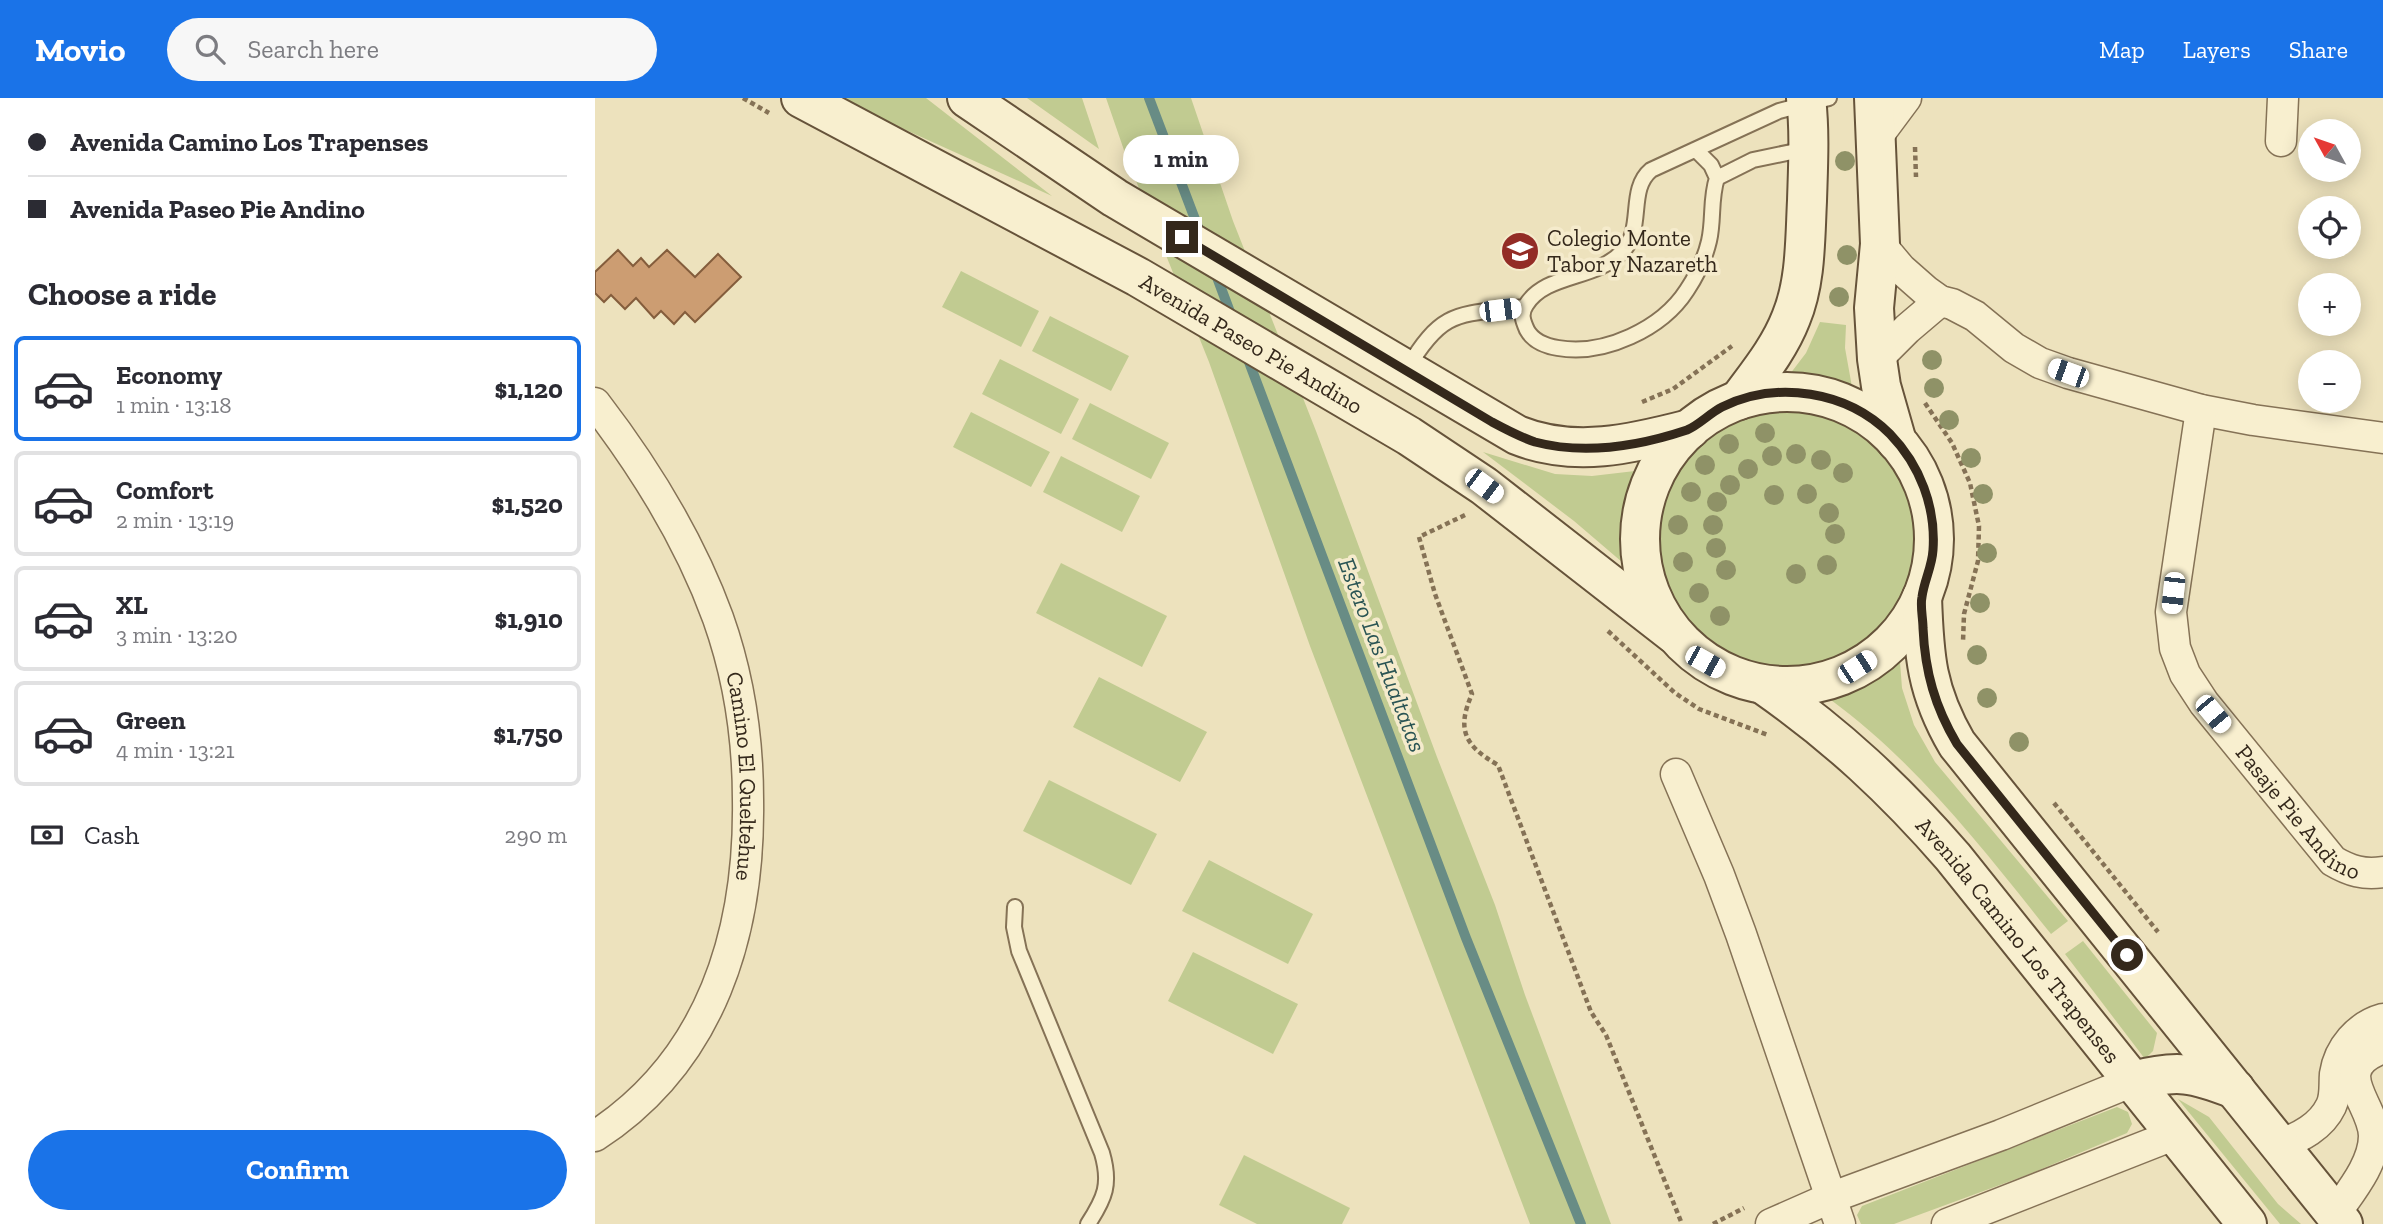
<!DOCTYPE html>
<meta charset="utf-8">
<style>
:root{--surface:#fff;--page:#f7f7f7;--text:#2b2b33;--muted:#7c7c81;--line:#e1e1e2;--accent:#1a73e8}
body{margin:0;font-family:"Zilla Slab",serif;background:var(--page);color:var(--text);height:100vh;display:flex;flex-direction:column;font-size:26px;white-space:nowrap}
*{box-sizing:border-box;margin:0}
p{font-size:23px;color:var(--muted)}
.icon{flex:none;width:38px;height:38px;fill:none;stroke:currentColor;stroke-width:2;stroke-linecap:round;stroke-linejoin:round}
.map{position:relative;flex:1;overflow:hidden}
.details{display:flex;flex-direction:column;background:var(--surface);width:595px}
.details>*{flex:none}
.top-card{display:grid;align-content:center;height:154px;padding:0 28px;background:var(--surface)}
.needle{width:46px;rotate:310deg}
.fabs{position:absolute;left:1703px;top:21px;display:grid;gap:14px}
.fabs a{display:grid;place-items:center;width:63px;height:63px;border-radius:50%;background:var(--surface);box-shadow:0 4px 18px #0003;font-size:35px}
.end{position:absolute;width:32px;height:32px;margin:-16px;border:9px solid #34281b;background:#fff;box-shadow:0 0 0 4px #fff}
.from{border-radius:50%}
.bubble{position:absolute;height:49px;border-radius:24px;background:var(--surface);box-shadow:0 4px 18px #0003;font-size:23px;font-weight:700;line-height:49px;text-align:center}
.car{position:absolute;width:21px;height:42px;margin:-21px -10px;border-radius:9px;box-shadow:0 0 5px 2px #0007;background:linear-gradient(#fff 24%,#345 0 40%,#fff 0 76%,#345 0 86%,#fff 0)}
.top-card b{display:flex;align-items:center;gap:24px;height:66px;font-size:26px}
.top-card b+b{border-top:2px solid var(--line)}
.top-card i{width:18px;height:18px;background:var(--text)}
ul{padding:0;list-style:none}
li{display:flex;align-items:center;gap:21px;height:105px;margin:0 14px 10px;padding:0 14px;border:4px solid var(--line);border-radius:10px}
li div{flex:1}
li b{display:block;font-size:26px}
li em{font-style:normal;font-weight:700}
li.current{border-color:var(--accent)}
li>.icon{width:63px;height:63px;stroke-width:1.5}
h2{padding:0 28px;font-size:32px;line-height:84px}
.pay{display:flex;align-items:center;gap:18px;height:77px;padding:0 28px;font-size:26px}
.pay p{margin-inline-start:auto}
.primary-button{display:flex;gap:14px;margin-top:auto;padding:14px 28px}
.primary-button a{flex:1;height:80px;border-radius:42px;background:var(--accent);color:#fff;font-size:28px;font-weight:700;line-height:80px;text-align:center}
header{display:flex;align-items:center;gap:42px;box-sizing:border-box;height:98px;padding:0 35px;background:var(--accent);color:#fff}
header strong{font-size:33px}
nav{display:flex;gap:38px;margin-inline-start:auto;font-size:24px}
.search{width:490px;height:63px;background:var(--page);display:flex;align-items:center;gap:18px;box-sizing:border-box;padding:0 24px;border-radius:38px;color:var(--muted);font-size:26px}
main{display:flex;flex:1;min-height:0}
.map>svg:first-child{display:block}
</style>
<header>
<strong>Movio</strong>
<div class="search"><svg class="icon" aria-label="search" viewBox="0 0 24 24"><circle cx="10" cy="10" r="6"/><path d="M15 15l6 6"/></svg>Search here</div>
<nav><a>Map</a><a>Layers</a><a>Share</a></nav>
</header>
<main>
<section class="details">
<div class="top-card">
<b><i class="from"></i>Avenida Camino Los Trapenses</b>
<b><i></i>Avenida Paseo Pie Andino</b>
</div>
<h2>Choose a ride</h2>
<ul>
<li class="current"><svg class="icon" aria-label="car" viewBox="0 0 24 24"><path d="M5 17H2v-5l4-1 3-4h7l3 4 3 1v5h-3M9 17h6M6 11h13"/><circle cx="7" cy="17" r="2"/><circle cx="17" cy="17" r="2"/></svg><div><b>Economy</b><p>1 min · 13:18</p></div><em>$1,120</em></li>
<li><svg class="icon" aria-label="car" viewBox="0 0 24 24"><path d="M5 17H2v-5l4-1 3-4h7l3 4 3 1v5h-3M9 17h6M6 11h13"/><circle cx="7" cy="17" r="2"/><circle cx="17" cy="17" r="2"/></svg><div><b>Comfort</b><p>2 min · 13:19</p></div><em>$1,520</em></li>
<li><svg class="icon" aria-label="car" viewBox="0 0 24 24"><path d="M5 17H2v-5l4-1 3-4h7l3 4 3 1v5h-3M9 17h6M6 11h13"/><circle cx="7" cy="17" r="2"/><circle cx="17" cy="17" r="2"/></svg><div><b>XL</b><p>3 min · 13:20</p></div><em>$1,910</em></li>
<li><svg class="icon" aria-label="car" viewBox="0 0 24 24"><path d="M5 17H2v-5l4-1 3-4h7l3 4 3 1v5h-3M9 17h6M6 11h13"/><circle cx="7" cy="17" r="2"/><circle cx="17" cy="17" r="2"/></svg><div><b>Green</b><p>4 min · 13:21</p></div><em>$1,750</em></li>
</ul>
<div class="pay"><svg class="icon" aria-label="cash" viewBox="0 0 24 24"><path d="M3 7h18v10H3z"/><circle cx="12" cy="12" r="2"/></svg>Cash<p>290 m</p></div>
<div class="primary-button"><a>Confirm</a></div>
</section>
<div class="map">
<svg width="1788" height="1126" viewBox="0 0 1788 1126">
<rect width="100%" height="100%" fill="#ede2bd"/>
<path fill="#c1cb91" d="M239,0H331L457,98L240,0Z
M432,0H487L504,51Z
M511,0H596L638,123L721,333L842,659L900,807L930,897L1016,1126H935L715,548L614,264L531,58Z
M366,173L444,213L426,249L347,209Z
M455,218L534,258L516,293L437,253Z
M1225,224L1251,227L1250,250L1257,289L1224,277L1195,276L1211,255Z
M405,261L484,301L466,336L387,296Z
M495,305L574,345L556,381L477,341Z
M1061 439a131 131 0 1 1 262 0a131 131 0 1 1-262 0Z
M376,314L455,354L436,389L358,349Z
M888,354L960,376L997,378L1040,373C1028,406 1024,428 1027,464L979,423Z
M466,358L545,398L527,434L448,394Z
M466,465L572,518L547,569L441,515Z
M1305,564L1307,590L1319,627L1340,664L1473,823L1456,836C1389,752 1323,666 1236,602C1264,594 1284,582 1305,564Z
M504,579L612,634L585,684L478,629Z
M454,682L562,736L536,787L428,733Z
M614,762L718,816L693,866L587,813Z
M1488,843L1562,935L1558,953L1550,961L1470,856Z
M598,854L703,906L678,956L573,903Z
M1583,1001L1614,1019L1683,1106L1706,1126H1685Z
M1522,1009L1533,1014L1537,1026L1532,1035L1432,1077L1299,1126H1266L1262,1117L1267,1108Z
M649,1057L755,1110L747,1126H662L624,1107Z"/>
<g fill="none" stroke-linecap="round" stroke-linejoin="round">
<path stroke="#688c85" stroke-width="10" d="M554,0L606,137
M620,174L638,222
M651,256L871,840L986,1126"/>
</g>
<path fill="#cc9d72" stroke="#845d3c" stroke-width="2" d="M23,152L38,168L46,160L54,169L72,152L100,179L123,156L146,179L100,224L90,214L79,226L66,213L59,220L41,200L30,211L16,197L9,204L0,195V174Z"/>
<g fill="none" stroke-linecap="round" stroke-linejoin="round">
<defs>
<path id="lane" d="M1211,51L1158,62L1122,80C1115,101 1119,122 1114,143C1110,160 1102,177 1092,192C1067,231 1009,258 963,250C951,248 938,243 932,232C928,223 925,216 931,207C951,175 1001,182 1027,154C1050,131 1032,92 1056,72L1184,13L1234,0
M1101,52L1116,67L1122,80
M812,271C848,210 864,217 929,209
M420,809L419,829L424,853L507,1055C516,1086 510,1100 493,1126"/>
<g id="street">
<path d="M1282,39L1311,0"/>
<path d="M1686,43L1688,0"/>
<path d="M1285,146L1306,171L1331,193L1345,203L1357,206L1380,218L1419,250L1445,265L1473,275L1606,312L1658,322L1788,340"/>
<path d="M1282,261L1312,231L1345,203"/>
<path id="s1" d="M0,305C50,370 95,443 123,520C144,579 153,640 153,702C155,834 117,962 0,1038"/>
<path id="s2" d="M1606,312L1576,514L1580,550L1590,576L1609,605L1738,763C1755,773 1769,777 1788,774"/>
<path d="M1081,676L1124,777L1146,836L1245,1126"/>
<path d="M1685,1047C1705,1039 1726,1029 1736,1008C1741,998 1739,987 1740,976C1744,950 1763,928 1788,921"/>
<path d="M1740,1116C1755,1094 1779,1066 1779,1038C1779,1005 1731,972 1788,950"/>
<path d="M1176,1126L1235,1100L1406,1037L1538,983"/>
<path d="M1352,1126L1581,1036"/>
</g>
<g id="secondary">
<path id="s3" d="M206,0L543,179L814,338L889,388L1079,536"/>
<path d="M372,0L520,100L922,337C979,360 1037,346 1095,331"/>
<path d="M1279,0L1285,146L1279,210L1282,261L1286,288L1302,344"/>
<circle cx="1192" cy="441" r="147"/>
<path d="M1144,302C1163,276 1184,251 1196,220C1211,184 1210,142 1212,103C1213,69 1215,34 1211,0"/>
<path d="M1327,499C1329,558 1331,593 1362,646L1748,1126"/>
<path id="s4" d="M1169,587C1242,638 1299,691 1358,759L1652,1126"/>
<path d="M1538,983C1583,971 1598,975 1640,991"/>
</g>
</defs>
<use href="#lane" stroke="#857256" stroke-width="18"/>
<use href="#street" stroke="#857256" stroke-width="33"/>
<use href="#secondary" stroke="#66533a" stroke-width="42"/>
<path stroke="#857256" stroke-width="4.5" stroke-dasharray="5 3.5" stroke-linecap="butt" d="M148,0L174,15
M1320,49L1321,79
M1047,304L1078,291L1137,248
M1330,305L1357,345L1375,385L1384,428L1383,463L1369,516L1368,544
M870,417L824,439L840,496L877,596C861,632 870,648 903,667L996,914L1011,937L1087,1126
M1013,533L1080,595L1104,611L1173,637
M1459,705L1563,834
M1118,1126L1149,1110"/>
<use href="#lane" stroke="#f8efcf" stroke-width="14"/>
<use href="#street" stroke="#f8efcf" stroke-width="30"/>
<use href="#secondary" stroke="#f8efcf" stroke-width="38"/>
</g>
<g fill="#8f9267">
<circle cx="1250" cy="63" r="10"/>
<circle cx="1252" cy="157" r="10"/>
<circle cx="1244" cy="199" r="10"/>
<circle cx="1337" cy="262" r="10"/>
<circle cx="1339" cy="290" r="10"/>
<circle cx="1354" cy="322" r="10"/>
<circle cx="1170" cy="335" r="10"/>
<circle cx="1134" cy="346" r="10"/>
<circle cx="1201" cy="356" r="10"/>
<circle cx="1177" cy="358" r="10"/>
<circle cx="1376" cy="360" r="10"/>
<circle cx="1226" cy="362" r="10"/>
<circle cx="1110" cy="367" r="10"/>
<circle cx="1153" cy="371" r="10"/>
<circle cx="1248" cy="375" r="10"/>
<circle cx="1135" cy="387" r="10"/>
<circle cx="1096" cy="394" r="10"/>
<circle cx="1212" cy="396" r="10"/>
<circle cx="1388" cy="396" r="10"/>
<circle cx="1179" cy="397" r="10"/>
<circle cx="1122" cy="404" r="10"/>
<circle cx="1234" cy="415" r="10"/>
<circle cx="1083" cy="427" r="10"/>
<circle cx="1118" cy="427" r="10"/>
<circle cx="1240" cy="436" r="10"/>
<circle cx="1121" cy="450" r="10"/>
<circle cx="1392" cy="455" r="10"/>
<circle cx="1088" cy="464" r="10"/>
<circle cx="1232" cy="467" r="10"/>
<circle cx="1131" cy="472" r="10"/>
<circle cx="1201" cy="476" r="10"/>
<circle cx="1104" cy="495" r="10"/>
<circle cx="1385" cy="505" r="10"/>
<circle cx="1125" cy="518" r="10"/>
<circle cx="1382" cy="557" r="10"/>
<circle cx="1392" cy="600" r="10"/>
<circle cx="1424" cy="644" r="10"/>
</g>
<g fill="none" stroke-linecap="round" stroke-linejoin="round">
<path stroke="#34281b" stroke-width="9" d="M587,139L897,324C910,331 925,339 940,344C989,357 1044,348 1092,332C1104,327 1115,315 1127,309C1182,282 1252,293 1295,336C1325,367 1341,409 1338,452C1337,469 1329,483 1327,499C1325,508 1328,520 1328,530C1330,574 1340,609 1362,646L1532,857"/>
</g>
<defs>
<symbol id="school-disc" viewBox="-11 -11 22 22"><circle r="9.5" fill="#932c26" stroke="#f5ebcc"/><path d="M0-5L7-2L0 1L-7-2ZM-4 1L0 2.5L4 1V4Q0 6-4 4Z" fill="#fff"/></symbol>
</defs>
<g fill-rule="evenodd">
<use href="#school-disc" x="903" y="131" width="44" height="44"/>
</g>
<g text-anchor="middle" stroke-width="7" stroke-linejoin="round" paint-order="stroke">
<g font-size="23" fill="#34281b" stroke="#f5ebcc" text-anchor="start">
<text x="952" y="148">Colegio Monte<tspan x="952" dy="26">Tabor y Nazareth</tspan></text>
</g>
<g font-size="23" fill="#34281b" stroke="#f5ebcc">
<text dy="8" stroke="none"><textPath href="#s3" startOffset="513">Avenida Paseo Pie Andino</textPath></text>
<text dy="8" stroke="none"><textPath href="#s1" startOffset="410">Camino El Queltehue</textPath></text>
<text dy="8" stroke="none"><textPath href="#s2" startOffset="448">Pasaje Pie Andino</textPath></text>
<text dy="8" stroke="none"><textPath href="#s4" startOffset="362">Avenida Camino Los Trapenses</textPath></text>
</g>
<g font-size="24" font-style="italic" fill="#2a5454" stroke="#f5ebcc">
<text transform="translate(787 557) rotate(69)" y="8">Estero Las Hualtatas</text>
</g>
</g>
</svg>
<div class="fabs">
<a><svg class="needle" viewBox="-14 -14 28 28"><path d="M0-13l5 13h-10z" fill="#e53935"/><path d="M0 13l5-13h-10z" fill="#7c7c81"/></svg></a>
<a><svg class="icon" aria-label="locate" viewBox="0 0 24 24"><circle cx="12" cy="12" r="6"/><path d="M12 2v4M12 18v4M2 12h4M18 12h4"/></svg></a>
<a>+</a>
<a>−</a>
</div>
<i class="end from" style="left:1532px;top:857px"></i>
<i class="end" style="left:587px;top:139px"></i>
<div class="bubble" style="left:528px;top:37px;width:116px">1 min</div>
<i class="car" style="left:905px;top:212px;rotate:83deg"></i>
<i class="car" style="left:1473px;top:275px;rotate:290deg"></i>
<i class="car" style="left:889px;top:388px;rotate:127deg"></i>
<i class="car" style="left:1578px;top:495px;rotate:186deg"></i>
<i class="car" style="left:1110px;top:564px;rotate:119deg"></i>
<i class="car" style="left:1262px;top:569px;rotate:57deg"></i>
<i class="car" style="left:1618px;top:616px;rotate:140deg"></i>
</div>
</main>
